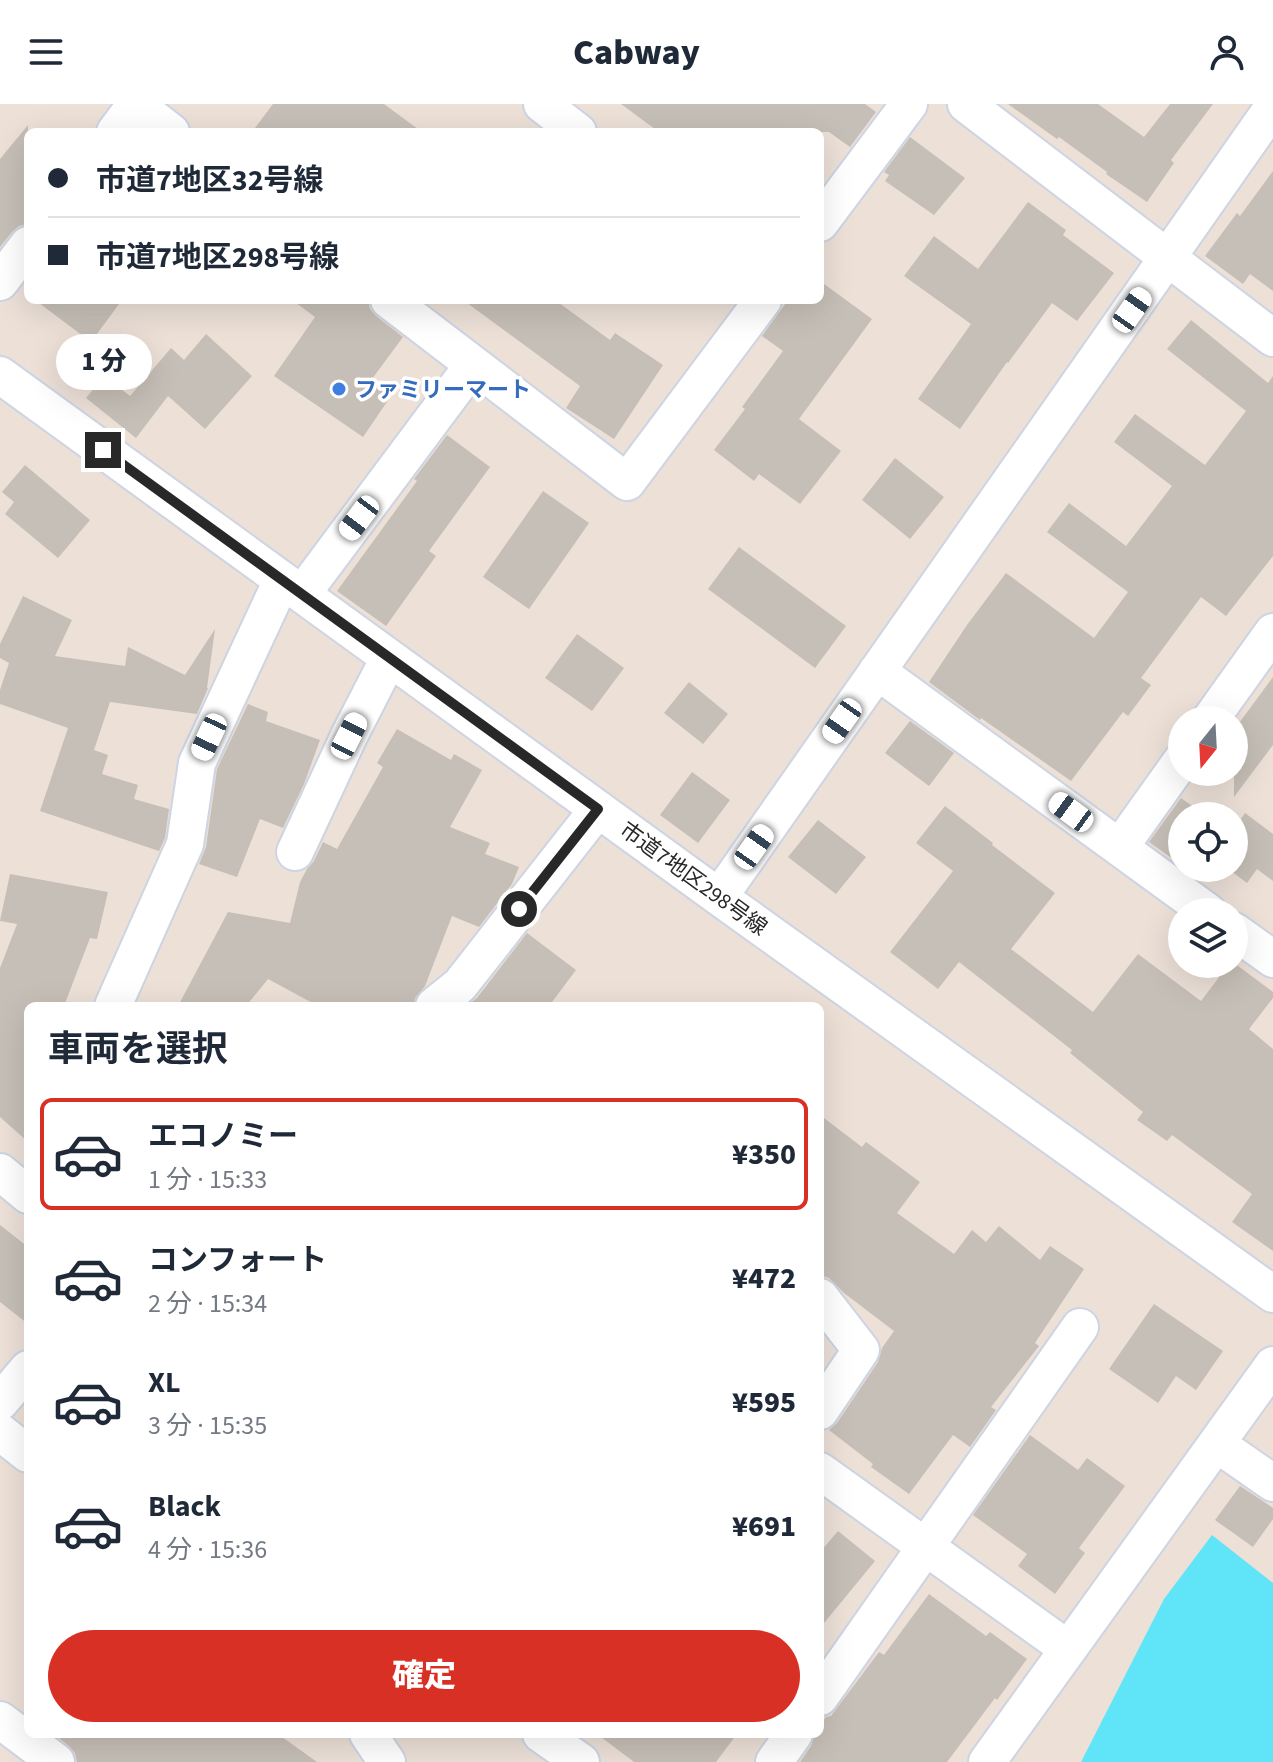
<!DOCTYPE html>
<html lang="ja">
<meta charset="utf-8">
<style>
:root{--surface:#fff;--page:#f2f2f3;--text:#1f2937;--muted:#747a83;--line:#e0e1e3;--accent:#d93025}
body{margin:0;font-family:"Source Sans 3","Noto Sans JP",sans-serif;background:var(--page);color:var(--text);height:100vh;display:flex;flex-direction:column;font-size:30px;white-space:nowrap}
*{box-sizing:border-box;margin:0}
p{font-size:26px;color:var(--muted)}
.icon{flex:none;width:44px;height:44px;fill:none;stroke:currentColor;stroke-width:2;stroke-linecap:round;stroke-linejoin:round}
.map{position:relative;flex:1;overflow:hidden}
.drawer{position:absolute;left:24px;top:898px;width:800px;height:736px;display:flex;flex-direction:column;background:var(--surface);border-radius:12px;box-shadow:0 8px 32px #0002}
.drawer>*{flex:none}
.top-card{position:absolute;left:24px;top:24px;width:800px;height:176px;border-radius:12px;box-shadow:0 8px 32px #0002;display:grid;align-content:center;height:176px;padding:0 24px;background:var(--surface)}
.needle{width:52px;rotate:198deg}
.controls{position:absolute;left:1168px;top:602px;display:grid;gap:16px}
.controls a{display:grid;place-items:center;width:80px;height:80px;border-radius:50%;background:var(--surface);box-shadow:0 8px 32px #0002;font-size:40px}
.end{position:absolute;width:36px;height:36px;margin:-18px;border:10px solid #282828;background:#fff;box-shadow:0 0 0 4px #fff}
.from{border-radius:50%}
.bubble{position:absolute;height:56px;border-radius:28px;background:var(--surface);box-shadow:0 8px 32px #0002;font-size:26px;font-weight:800;line-height:56px;text-align:center}
.car{position:absolute;width:24px;height:48px;margin:-24px -12px;border-radius:10px;box-shadow:0 0 6px 2px #0007;background:linear-gradient(#fff 24%,#345 0 40%,#fff 0 76%,#345 0 86%,#fff 0)}
.top-card b{display:flex;align-items:center;gap:28px;height:76px;font-size:30px}
.top-card b+b{border-top:2px solid var(--line)}
.top-card i{width:20px;height:20px;background:var(--text)}
ul{padding:0;list-style:none}
li{display:flex;align-items:center;gap:24px;height:112px;margin:0 16px 12px;padding:0 8px;border:4px solid transparent;border-radius:12px}
li div{flex:1}
li b{display:block;font-size:30px}
li em{font-style:normal;font-weight:800}
li.active{border-color:var(--accent)}
li>.icon{width:72px;height:72px;stroke-width:1.5}
h2{padding:0 24px;font-size:36px;line-height:96px}
.button{display:flex;gap:16px;margin-top:auto;padding:16px 24px}
.button a{flex:1;height:92px;border-radius:48px;background:var(--accent);color:#fff;font-size:32px;font-weight:800;line-height:92px;text-align:center}
header{display:flex;justify-content:space-between;align-items:center;height:104px;padding:0 24px;background:var(--surface);font-size:36px;font-weight:800}
.map>svg:first-child{display:block}
</style>
<header><svg class="icon" aria-label="menu" viewBox="0 0 24 24"><path d="M4 6h16M4 12h16M4 18h16"/></svg>Cabway<svg class="icon" aria-label="person" viewBox="0 0 24 24"><circle cx="12" cy="8" r="4"/><path d="M4 21q1-7 8-7t8 7"/></svg></header>
<div class="map">
<svg width="1273" height="1658" viewBox="0 0 1273 1658">
<rect width="100%" height="100%" fill="#ece0d7"/>
<path fill="#60e4f8" d="M1212,1431L1273,1479V1658H1081L1164,1495Z"/>
<path fill="#c6bfb7" d="M273,0H384L422,28H252Z
M621,0H865L876,8L850,43L829,28H659Z
M1008,0H1098L1144,33L1170,0H1213L1171,56L1174,59L1147,98L1106,70L1107,68L1059,33L1057,35Z
M28,21V120L19,122L12,128L0,143V55Z
M910,33L965,74L934,111L885,77L889,71L884,68Z
M1273,67V187L1250,170L1243,180L1205,152L1237,109L1240,112Z
M1028,98L1066,126L1063,131L1114,169L1077,217L1052,199L1008,259L1007,258L960,325L918,295L971,220L904,172L934,132L978,165Z
M820,177L872,215L799,315L841,347L800,400L759,370L754,377L714,346L745,305L742,303L783,247L762,232L788,196H820Z
M35,196H122L91,238Z
M292,196H368L370,205L376,212L403,233L372,275L393,289L363,333L274,272L315,213Z
M463,196H555L610,236L615,229L663,261L614,335L566,304L580,282Z
M1191,216L1268,279L1273,272V452L1226,512L1201,493L1141,574L1151,581L1128,612L1123,608L1071,677L981,614L980,616L929,578L967,521L1006,469L1094,534L1128,488L1047,428L1069,399L1126,442L1172,382L1114,338L1135,310L1205,361L1246,307L1167,245Z
M206,230L252,272L205,325L168,292L136,334L86,294L104,272L130,292L171,244L184,256Z
M447,331L490,363L429,447L436,452L386,522L337,487L417,377L414,375Z
M895,354L944,393L910,435L862,396Z
M25,361L90,416L58,454L5,410L14,398L2,388Z
M543,387L589,419L529,505L483,473Z
M739,443L846,522L815,564L708,485Z
M23,492L72,516L55,552L125,562L128,543L185,571L215,525L207,584H208L197,610L110,598L94,646L108,651L102,670L138,681L134,695L169,705L165,734L159,747L40,707L68,624L0,600V586L9,559L0,554V540Z
M577,530L624,564L592,607L545,574Z
M1273,573V641L1234,693V626Z
M689,578L728,610L703,640L664,609Z
M248,600L268,608L266,617L320,636L304,680L283,724L260,715L237,773L199,760L206,743L217,665Z
M910,617L954,649L929,682L885,649Z
M397,625L451,656L454,650L482,666L450,723L490,739L485,750L519,763L512,780L479,823L452,812L425,882L415,894L414,902H318L268,875L246,902H178L228,808L290,819L300,778L307,765L314,757L323,738L337,745L383,663L377,659Z
M692,668L730,696L698,739L660,711Z
M1181,694L1206,712H1182V757L1180,760L1149,738Z
M945,702L993,739L992,741L1055,789L1011,845L1093,908L1138,850L1201,897L1229,860L1234,859L1273,888V894L1249,925L1273,945V1147L1232,1118L1252,1090L1172,1031L1167,1037L1137,1016L1143,1008L1070,949L1072,946L959,858L938,885L890,848L953,767L916,739Z
M1245,709L1273,730V777L1257,765L1247,779L1227,764H1234V725Z
M818,716L866,753L836,790L788,753Z
M10,770L108,788L97,835L90,834L64,902H28V1038L0,1013V864L17,820L0,817Z
M527,829L576,866L549,902H467L477,894Z
M820,1011L862,1043L866,1038L920,1078L897,1109L954,1150L972,1126L986,1138L999,1122L1040,1156L1050,1142L1084,1165L1035,1239L1039,1242L991,1303L996,1306L970,1343L953,1331L909,1390L871,1363L873,1360L829,1326L837,1319L878,1258L882,1244L894,1227L844,1189L829,1174L820,1171Z
M0,1121L28,1143V1220L0,1198Z
M1154,1200L1223,1247L1196,1286L1176,1272L1158,1299L1109,1265Z
M1030,1331L1078,1366L1087,1354L1125,1382L1079,1444L1085,1449L1055,1490L1018,1462L1027,1450L973,1411Z
M1240,1382L1273,1404V1415L1253,1443L1215,1416Z
M838,1427L875,1457L820,1524V1448Z
M929,1490L986,1532L990,1528L1027,1555L997,1596L995,1594L947,1658H800L811,1642L815,1630H820V1621L826,1613L831,1612L879,1548L884,1551Z
M54,1630H278L317,1658H77L75,1649L69,1642Z
M597,1630H737L716,1658H634Z"/>
<g fill="none" stroke-linecap="round" stroke-linejoin="round">
<defs>
<path id="minor" d="M542,0L578,28
M966,0L1273,234
M136,1L171,28
M115,28L136,0
M820,119L909,0
M0,178L28,141
M389,196L627,378L763,196
M0,271L719,793L1273,1190
M302,490L473,261
M877,567L1208,808
M1210,616L1273,528
M1120,743L1182,656
M295,748L349,632L389,554
M719,793L1273,3
M1234,827L1273,855
M113,902L185,740L197,659L282,476
M434,902L460,881L598,705
M0,1068L28,1091
M820,1193L861,1246L820,1307
M0,1298L28,1265
M0,1328L28,1350
M1217,1340L1273,1379
M820,1367L1068,1545
M820,1593L1080,1223
M0,1616L56,1658
M368,1630L387,1658
M541,1630L581,1658
M774,1658L794,1630
M987,1658L1273,1261"/>
</defs>
<use href="#minor" stroke="#cdd4e3" stroke-width="40"/>
<use href="#minor" stroke="#fff" stroke-width="36"/>
</g>
<g fill="none" stroke-linecap="round" stroke-linejoin="round">
<path stroke="#282828" stroke-width="10" d="M103,346L598,705L519,805"/>
</g>
<circle fill="#3f7fe0" stroke="#fff" stroke-width="3" cx="339" cy="285" r="8"/>
<g text-anchor="middle" stroke-width="7" stroke-linejoin="round" paint-order="stroke">
<g font-size="22" font-weight="bold" fill="#366cbe" stroke="#fff" text-anchor="start">
<text x="355" y="293">ファミリーマート</text>
</g>
<g font-size="22" fill="#282828" stroke="#fff">
<text transform="translate(694 774) rotate(36)" y="8">市道7地区298号線</text>
</g>
</g>
</svg>
<div class="controls">
<a><svg class="needle" viewBox="-14 -14 28 28"><path d="M0-13l5 13h-10z" fill="#e53935"/><path d="M0 13l5-13h-10z" fill="#747a83"/></svg></a>
<a><svg class="icon" aria-label="locate" viewBox="0 0 24 24"><circle cx="12" cy="12" r="6"/><path d="M12 2v4M12 18v4M2 12h4M18 12h4"/></svg></a>
<a><svg class="icon" aria-label="layers" viewBox="0 0 24 24"><path d="M12 4l9 5-9 5-9-5zM3 14l9 5 9-5"/></svg></a>
</div>
<i class="end from" style="left:519px;top:805px"></i>
<i class="end" style="left:103px;top:346px"></i>
<div class="bubble" style="left:56px;top:230px;width:96px">1 分</div>
<i class="car" style="left:1132px;top:206px;rotate:35deg"></i>
<i class="car" style="left:359px;top:414px;rotate:217deg"></i>
<i class="car" style="left:842px;top:617px;rotate:215deg"></i>
<i class="car" style="left:349px;top:632px;rotate:27deg"></i>
<i class="car" style="left:209px;top:633px;rotate:205deg"></i>
<i class="car" style="left:1071px;top:708px;rotate:306deg"></i>
<i class="car" style="left:754px;top:743px;rotate:35deg"></i>
<div class="top-card">
<b><i class="from"></i>市道7地区32号線</b>
<b><i></i>市道7地区298号線</b>
</div>
<section class="drawer">
<h2>車両を選択</h2>
<ul>
<li class="active"><svg class="icon" aria-label="car" viewBox="0 0 24 24"><path d="M5 17H2v-5l4-1 3-4h7l3 4 3 1v5h-3M9 17h6M6 11h13"/><circle cx="7" cy="17" r="2"/><circle cx="17" cy="17" r="2"/></svg><div><b>エコノミー</b><p>1 分 · 15:33</p></div><em>¥350</em></li>
<li><svg class="icon" aria-label="car" viewBox="0 0 24 24"><path d="M5 17H2v-5l4-1 3-4h7l3 4 3 1v5h-3M9 17h6M6 11h13"/><circle cx="7" cy="17" r="2"/><circle cx="17" cy="17" r="2"/></svg><div><b>コンフォート</b><p>2 分 · 15:34</p></div><em>¥472</em></li>
<li><svg class="icon" aria-label="car" viewBox="0 0 24 24"><path d="M5 17H2v-5l4-1 3-4h7l3 4 3 1v5h-3M9 17h6M6 11h13"/><circle cx="7" cy="17" r="2"/><circle cx="17" cy="17" r="2"/></svg><div><b>XL</b><p>3 分 · 15:35</p></div><em>¥595</em></li>
<li><svg class="icon" aria-label="car" viewBox="0 0 24 24"><path d="M5 17H2v-5l4-1 3-4h7l3 4 3 1v5h-3M9 17h6M6 11h13"/><circle cx="7" cy="17" r="2"/><circle cx="17" cy="17" r="2"/></svg><div><b>Black</b><p>4 分 · 15:36</p></div><em>¥691</em></li>
</ul>
<div class="button"><a>確定</a></div>
</section>
</div>
